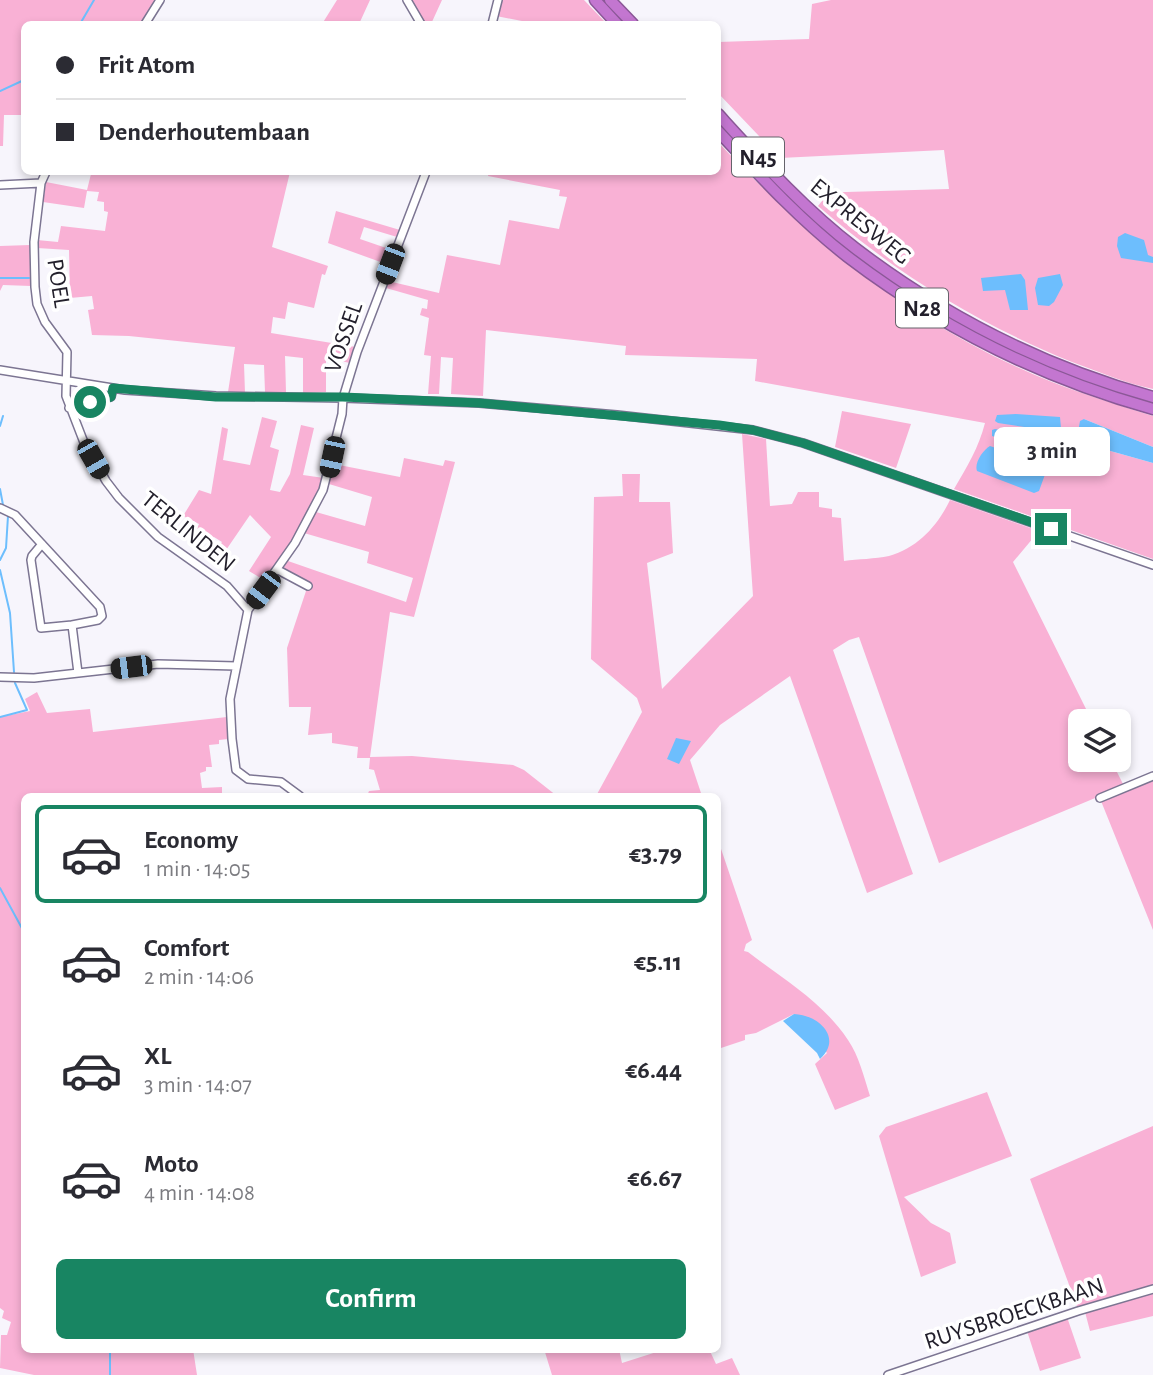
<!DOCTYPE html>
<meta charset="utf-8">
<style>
:root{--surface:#fff;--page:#f2f2f3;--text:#2b2b33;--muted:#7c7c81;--line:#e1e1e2;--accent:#188562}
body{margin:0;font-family:"Alegreya Sans",sans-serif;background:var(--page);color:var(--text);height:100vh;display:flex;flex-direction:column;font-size:26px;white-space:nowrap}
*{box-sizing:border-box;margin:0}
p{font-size:23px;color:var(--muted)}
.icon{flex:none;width:38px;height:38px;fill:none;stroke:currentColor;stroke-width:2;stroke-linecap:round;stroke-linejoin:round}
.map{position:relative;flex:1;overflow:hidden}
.drawer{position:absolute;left:21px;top:793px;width:700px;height:560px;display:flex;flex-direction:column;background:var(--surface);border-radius:10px;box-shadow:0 4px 10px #0003}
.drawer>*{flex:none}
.guide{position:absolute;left:21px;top:21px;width:700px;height:154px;border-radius:10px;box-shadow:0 4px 10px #0003;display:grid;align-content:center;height:154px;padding:0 35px;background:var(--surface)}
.controls{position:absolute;left:1068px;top:709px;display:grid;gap:14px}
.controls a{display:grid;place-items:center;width:63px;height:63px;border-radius:10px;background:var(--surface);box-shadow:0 4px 10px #0003;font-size:35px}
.end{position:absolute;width:32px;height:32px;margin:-16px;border:9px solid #188562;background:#fff;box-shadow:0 0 0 4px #fff}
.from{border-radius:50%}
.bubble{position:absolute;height:49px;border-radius:10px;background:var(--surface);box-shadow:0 4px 10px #0003;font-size:23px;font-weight:600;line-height:49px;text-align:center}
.car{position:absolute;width:21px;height:42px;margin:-21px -10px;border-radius:9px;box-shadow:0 0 5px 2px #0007;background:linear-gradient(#222 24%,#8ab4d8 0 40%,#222 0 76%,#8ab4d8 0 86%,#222 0)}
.guide b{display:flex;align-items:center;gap:24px;height:66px;font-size:26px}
.guide b+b{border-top:2px solid var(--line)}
.guide i{width:18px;height:18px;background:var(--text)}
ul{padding:12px 0 0;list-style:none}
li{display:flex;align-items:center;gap:21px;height:98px;margin:0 14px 10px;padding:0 21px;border:4px solid transparent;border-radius:10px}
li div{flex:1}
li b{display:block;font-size:26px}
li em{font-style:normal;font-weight:600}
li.on{border-color:var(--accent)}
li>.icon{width:63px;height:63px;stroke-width:1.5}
.button{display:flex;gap:14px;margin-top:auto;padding:14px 35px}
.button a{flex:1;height:80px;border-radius:10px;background:var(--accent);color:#fff;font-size:28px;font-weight:600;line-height:80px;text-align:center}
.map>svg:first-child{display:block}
</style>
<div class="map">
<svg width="1153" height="1375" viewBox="0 0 1153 1375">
<rect width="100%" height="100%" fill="#f7f5fc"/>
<path fill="#f9b1d5" d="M0,0H157L142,24H24V115H4L3,146H0Z
M337,0H370L359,24H322Z
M411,0H442L431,24H425Z
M500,0H584L607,24H537L496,16Z
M831,0H1153V389C1125,383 1099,372 1072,362C978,324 894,272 818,206L822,201L812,193L949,189L944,150L780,158L718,93V42L809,39L812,4Z
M718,142C813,244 921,330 1052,382C1085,395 1119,405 1153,416V447L1084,419L1082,443L1153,463V559L954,489C967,467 979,447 985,423L755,381L757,359L625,355L626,346L486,330L483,396L451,394L453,358L441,357L439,394H428L431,356L424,355L429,318L420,315L422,308L427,309L428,300L386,288L388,281L439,293L447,255L500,265L509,220L559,229L567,197L559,196L560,190L488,176L489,172H718Z
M101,172H290L272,247L328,266L325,275L322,274L314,308L288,302L285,319L273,317L271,333L356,347L350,363L326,358V392L303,393V358L285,356L286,392H265L264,365L244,364L245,393L228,392L235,347L129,336L92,335L88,310L94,309L92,296L70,298L69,250L37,248V240L58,242L61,226L105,231L108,212L104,211V202L97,201L99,192L87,191L84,208L43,202L46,182L87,190L91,174L99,175Z
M336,211L400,230L397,237L364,227L360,239L392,250L386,264L328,243Z
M30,245L31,286L3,285L0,291V246Z
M842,411L911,424L896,468L835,447Z
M262,417L277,421L270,447L279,450L270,490L280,492L290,474L301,425L314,428L303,475L324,478L303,524L267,582L249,571L271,537L250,515L224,553L217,549L222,542L214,537L211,541L196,531L199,524L183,516L199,490L211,494L222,427L228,429L223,460L250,465Z
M742,434L766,439L770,506L792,504L798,492H819V507L832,509V517L841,518L844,561C858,559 875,559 889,556C918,548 938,525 950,500L1039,531L1013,562L1092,721H1080V760H1111L1124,786L939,863L859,637L849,640L833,650L913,874L867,893L790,676L720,725L690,760L702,796H596L642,712L637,698L591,659L594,497L623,496L622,474H640L639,502H670L673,553L647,563L662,689L753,596Z
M404,458L443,466L445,460L455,462L414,617L390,612L370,757L412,756L513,765L524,770L557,796H367L369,791L380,790L374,770L369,769L370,758H357L358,747L332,743V733L308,735L311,707H289L287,648L308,585L282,570L288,561L406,602L413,578L367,563L369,552L304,533L316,512L365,526L372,497L329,484L334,464L400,477Z
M37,692L47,713L90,709L93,732L227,717L228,739L219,740V744L209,745L212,767H206V771L200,773L202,788L222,787V796H24V1349H193L197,1375H34L0,1368L1,1335H7L11,1322L2,1318L4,1311L0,1308V717L30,711L25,699Z
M1153,778V930L1101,801Z
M718,840L752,940L746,944L744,951L748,952C783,979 823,1002 848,1040C859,1056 864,1077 870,1096L835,1110L815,1064L827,1053L794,1014L756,1033L745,1035V1040L718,1049Z
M987,1092L1012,1156L904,1197L931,1223L950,1233L956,1263L921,1277L879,1136L886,1127Z
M1153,1126V1286L1078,1309L1030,1179Z
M1153,1293V1316L1090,1331L1085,1312Z
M1067,1317L1081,1358L1040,1371L1027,1331Z
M544,1349H619L622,1363L666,1349H709L716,1364L732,1358L740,1375H552Z"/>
<path fill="#6dbefd" d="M1125,233L1144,240L1148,255L1153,257V263L1121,258L1117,246L1118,237Z
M1021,274L1025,280L1028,310H1010L1005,290L983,291L981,278Z
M1060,274L1063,285L1054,302L1049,306L1038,305L1035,288L1038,278Z
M1016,414L1060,417L1061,428L1057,432L998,423L995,421L997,415Z
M1084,419L1153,447V463L1082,443L1078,432L1080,421Z
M995,429L1059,441L1061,444L1053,452L1037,451L992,436V430Z
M990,446L1045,465L1047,469L1039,491L1034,493L977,471C974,463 983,450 990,446Z
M676,738L691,741L679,764L667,759Z
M794,1014C819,1015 843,1038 820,1059L817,1053L783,1021Z"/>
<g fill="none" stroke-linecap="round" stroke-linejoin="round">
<path stroke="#6dbefd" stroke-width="2" d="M80,24L94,0
M0,91L24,80
M0,278H29
M0,426L3,416
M0,489L3,505
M0,560L6,548L8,516
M0,570L10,613L14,672
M0,717L27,710L15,683
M0,888L24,932
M110,1375V1349"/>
<defs>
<path id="minor" d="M407,0L421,24
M145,24L160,0
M492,24L498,0
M46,172L41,183L34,242L35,287L37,304L45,322L67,352L66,396L83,440L106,481L119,498L158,537L227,586L248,610L230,699L232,739L236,770L248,779L281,782L300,796
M0,185L41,183
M0,370L125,390L216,396L343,398L479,403L617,415L753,430L803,443L1153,565
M69,408L111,397L113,388
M0,508L15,515L100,607L102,616L98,620L72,625L78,673
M42,544L32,556L31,560L41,628L72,625
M278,570L308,586
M248,610L295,543L323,490L342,414L343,398L357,352L426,172
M0,677L34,678L158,664L236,666
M1100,798L1153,776
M888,1375L1078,1311L1153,1289"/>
<path id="highway" d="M595,0L617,24
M610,0L633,24
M718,114C761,161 804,209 855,248C944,316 1045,367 1153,397
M718,131C759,175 800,220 848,257C940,327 1042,378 1153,409"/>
</defs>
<use href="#minor" stroke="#7c7592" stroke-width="10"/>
<use href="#highway" stroke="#8b5897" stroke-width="13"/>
<use href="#minor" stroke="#fff" stroke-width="7"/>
<use href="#highway" stroke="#c376d0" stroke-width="10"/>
</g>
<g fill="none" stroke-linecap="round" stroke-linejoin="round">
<path stroke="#188562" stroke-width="9" d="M90,402L111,397L113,388L216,397H343L479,403L719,425L753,430L803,443L1051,529"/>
</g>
<g text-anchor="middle" stroke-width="7" stroke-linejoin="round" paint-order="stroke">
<g fill="#fff" stroke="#65636b" stroke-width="2">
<rect x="732" y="137.5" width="52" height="39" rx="5"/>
<rect x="896" y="288.5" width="52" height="39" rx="5"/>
</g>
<g font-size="23" font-weight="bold" fill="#23202c">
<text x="758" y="165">N45</text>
<text x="922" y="316">N28</text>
</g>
<g font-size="24" fill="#23202c" stroke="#fff">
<text transform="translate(861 221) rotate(39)" y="8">EXPRESWEG</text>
<text transform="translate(59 283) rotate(81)" y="8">POEL</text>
<text transform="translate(343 337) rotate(-71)" y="8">VOSSEL</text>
<text transform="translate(189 531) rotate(39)" y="8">TERLINDEN</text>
<text transform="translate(1014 1313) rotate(-18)" y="8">RUYSBROECKBAAN</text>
</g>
</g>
</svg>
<div class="controls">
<a><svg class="icon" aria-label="layers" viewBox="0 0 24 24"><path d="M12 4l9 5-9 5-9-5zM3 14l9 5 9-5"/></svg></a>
</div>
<i class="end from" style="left:90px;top:402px"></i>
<i class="end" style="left:1051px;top:529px"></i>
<div class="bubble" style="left:994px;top:427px;width:116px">3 min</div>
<i class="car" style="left:390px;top:264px;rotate:201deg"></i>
<i class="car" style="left:332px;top:457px;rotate:192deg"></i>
<i class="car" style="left:93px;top:459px;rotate:150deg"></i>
<i class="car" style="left:263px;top:590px;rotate:217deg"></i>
<i class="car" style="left:131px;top:667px;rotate:263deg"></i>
<div class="guide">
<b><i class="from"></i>Frit Atom</b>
<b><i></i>Denderhoutembaan</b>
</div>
<section class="drawer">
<ul>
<li class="on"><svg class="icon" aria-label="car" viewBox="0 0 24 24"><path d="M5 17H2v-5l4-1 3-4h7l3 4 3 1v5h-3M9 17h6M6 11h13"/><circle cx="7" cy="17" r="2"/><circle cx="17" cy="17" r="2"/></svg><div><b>Economy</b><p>1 min · 14:05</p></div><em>€3.79</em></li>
<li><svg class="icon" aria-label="car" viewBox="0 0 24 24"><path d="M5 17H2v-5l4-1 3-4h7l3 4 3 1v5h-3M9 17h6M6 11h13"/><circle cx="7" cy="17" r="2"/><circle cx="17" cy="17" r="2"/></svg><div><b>Comfort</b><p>2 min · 14:06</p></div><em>€5.11</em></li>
<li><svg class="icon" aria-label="car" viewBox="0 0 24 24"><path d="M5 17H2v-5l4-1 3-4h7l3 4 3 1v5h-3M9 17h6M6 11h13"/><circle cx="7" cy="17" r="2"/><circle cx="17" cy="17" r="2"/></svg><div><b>XL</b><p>3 min · 14:07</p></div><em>€6.44</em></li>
<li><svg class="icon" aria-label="car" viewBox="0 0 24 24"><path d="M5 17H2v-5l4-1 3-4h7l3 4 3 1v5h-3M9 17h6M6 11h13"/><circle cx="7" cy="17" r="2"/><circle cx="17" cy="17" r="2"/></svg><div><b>Moto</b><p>4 min · 14:08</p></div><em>€6.67</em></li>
</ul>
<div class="button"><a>Confirm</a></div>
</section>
</div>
